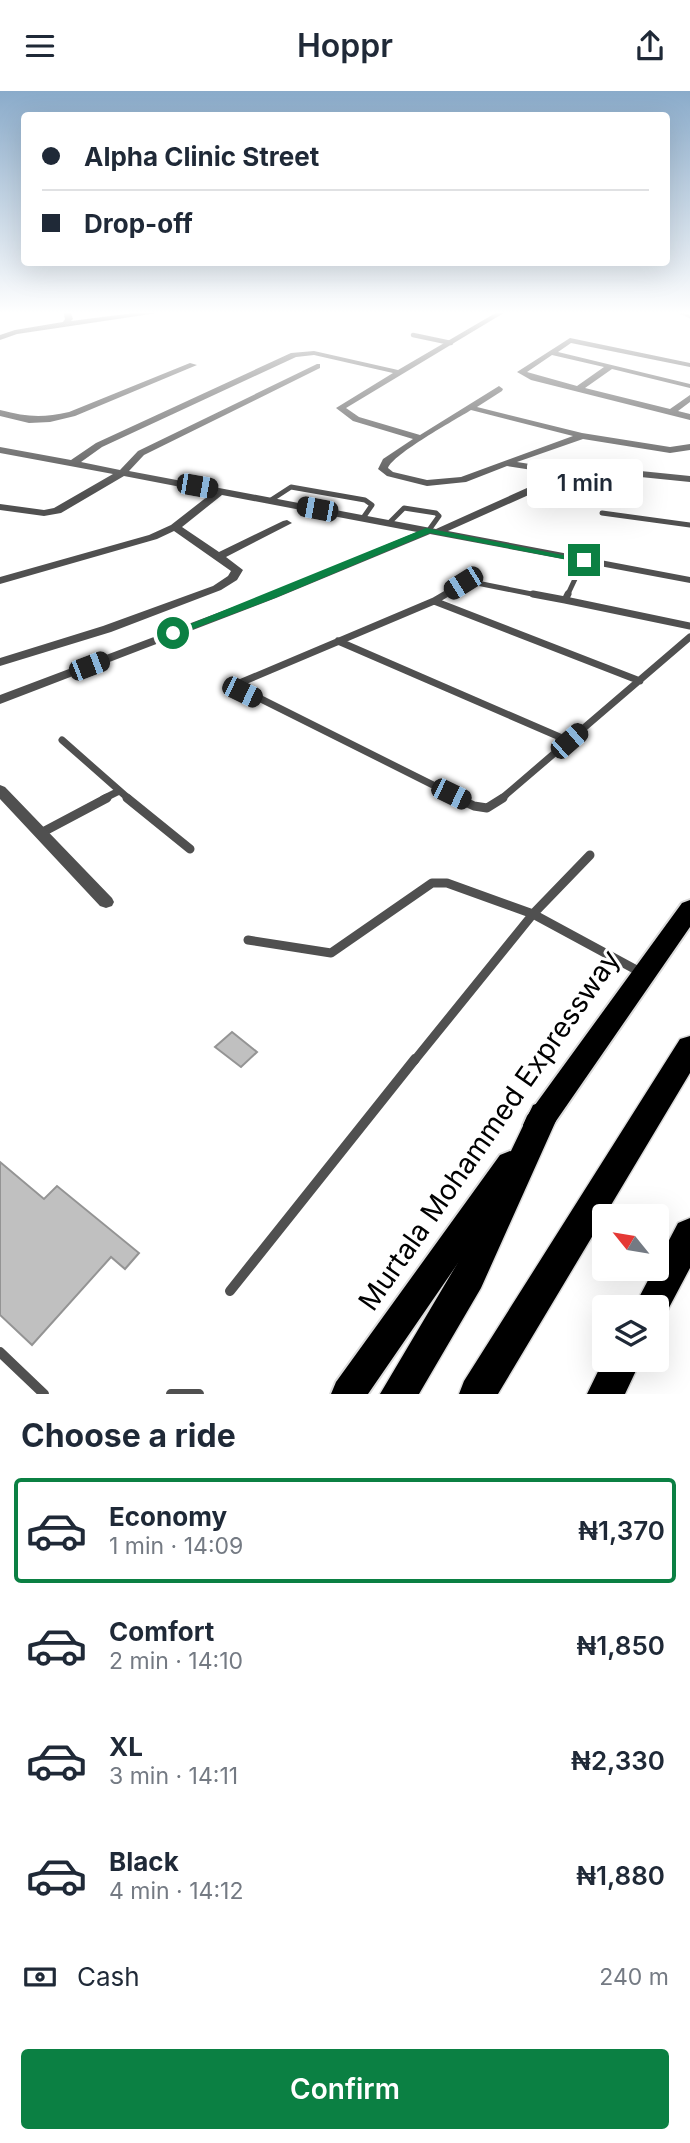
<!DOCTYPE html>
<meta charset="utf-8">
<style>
:root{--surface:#fff;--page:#f2f2f3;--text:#1f2937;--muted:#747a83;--line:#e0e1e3;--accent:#0b8043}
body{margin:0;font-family:Inter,sans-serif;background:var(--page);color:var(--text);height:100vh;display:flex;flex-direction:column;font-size:26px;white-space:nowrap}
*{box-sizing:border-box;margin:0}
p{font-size:23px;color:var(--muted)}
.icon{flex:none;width:38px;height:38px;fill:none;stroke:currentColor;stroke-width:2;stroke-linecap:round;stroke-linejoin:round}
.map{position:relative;height:1303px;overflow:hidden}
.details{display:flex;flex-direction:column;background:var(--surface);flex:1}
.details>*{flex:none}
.guide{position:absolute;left:21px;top:21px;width:649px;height:154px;border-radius:7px;box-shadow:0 7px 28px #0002;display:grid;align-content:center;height:154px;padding:0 21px;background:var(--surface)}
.needle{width:46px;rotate:300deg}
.controls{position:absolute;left:592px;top:1113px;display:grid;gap:14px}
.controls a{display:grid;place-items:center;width:77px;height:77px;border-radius:7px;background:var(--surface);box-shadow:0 7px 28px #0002;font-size:35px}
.end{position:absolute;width:32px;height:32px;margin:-16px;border:9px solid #0b8043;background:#fff;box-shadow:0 0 0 4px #fff}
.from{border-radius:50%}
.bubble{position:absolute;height:49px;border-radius:7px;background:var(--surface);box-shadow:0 7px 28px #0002;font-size:23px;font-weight:600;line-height:49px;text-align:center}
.car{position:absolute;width:21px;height:42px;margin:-21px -10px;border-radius:9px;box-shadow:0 0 5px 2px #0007;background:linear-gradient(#222 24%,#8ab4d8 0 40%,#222 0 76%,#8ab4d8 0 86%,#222 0)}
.guide b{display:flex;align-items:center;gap:24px;height:66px;font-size:26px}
.guide b+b{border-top:2px solid var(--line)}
.guide i{width:18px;height:18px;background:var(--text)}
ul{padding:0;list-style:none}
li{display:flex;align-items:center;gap:21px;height:105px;margin:0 14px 10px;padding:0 7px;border:4px solid transparent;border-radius:7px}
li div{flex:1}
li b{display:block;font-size:26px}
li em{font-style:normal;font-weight:600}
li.on{border-color:var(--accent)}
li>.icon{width:63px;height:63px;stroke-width:1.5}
h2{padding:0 21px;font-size:32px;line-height:84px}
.pay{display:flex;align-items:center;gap:18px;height:77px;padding:0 21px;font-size:26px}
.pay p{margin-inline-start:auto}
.button{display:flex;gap:14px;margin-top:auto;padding:14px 21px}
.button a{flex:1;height:80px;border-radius:7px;background:var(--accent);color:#fff;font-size:28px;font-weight:600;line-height:80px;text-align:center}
header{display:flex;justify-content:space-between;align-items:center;height:91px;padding:0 21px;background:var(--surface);font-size:32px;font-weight:600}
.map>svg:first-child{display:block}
</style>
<header><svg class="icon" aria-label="menu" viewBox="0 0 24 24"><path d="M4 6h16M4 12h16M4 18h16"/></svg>Hoppr<svg class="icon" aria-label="share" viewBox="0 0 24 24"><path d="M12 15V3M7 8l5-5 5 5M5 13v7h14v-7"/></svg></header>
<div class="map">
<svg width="690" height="1303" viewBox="0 0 690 1303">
<rect width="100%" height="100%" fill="#fff"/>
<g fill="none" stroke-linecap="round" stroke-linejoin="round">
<path stroke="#9e9e9e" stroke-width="2.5" d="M677,220L690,226"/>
</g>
<path fill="#c0c0c0" stroke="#949494" stroke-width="2" d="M232,941L257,961L241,976L215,956Z
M0,1071L44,1108L57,1095L139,1162L125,1178L111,1166L32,1254L0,1224Z"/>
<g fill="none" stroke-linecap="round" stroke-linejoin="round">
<defs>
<path id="trunk" d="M690,809V836L547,1043L537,1047L527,1043L523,1034L527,1025L682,812Z
M510,1060L520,1064L524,1073L520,1082L368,1303H331L336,1291L500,1064Z"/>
<path id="motorway" d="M690,945V982L498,1303H459L464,1290L680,948Z
M544,1010L555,1014L559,1023L481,1197L419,1303H380L457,1173L533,1014Z
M690,1127V1177L663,1228L656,1231V1216H634L678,1132Z
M604,1268L641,1269L625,1303H587Z"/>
</defs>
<use href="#trunk" stroke="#dbdbdb" stroke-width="4"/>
<use href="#motorway" stroke="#dbdbdb" stroke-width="3"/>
<path stroke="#505050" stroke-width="4.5" d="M413,244L451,252"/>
<path stroke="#505050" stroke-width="5" d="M271,409L291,396L365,409L372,414L363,427
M602,422L690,434
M389,432L404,417L436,422L439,425L429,439
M443,505L463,492L472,491L542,505
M567,505L584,469"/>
<path stroke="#505050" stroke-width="7" d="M446,503L434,510L640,590
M533,503L565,509L568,503
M565,509L690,535
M434,510L242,591L237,596L461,708
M338,550L569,650
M62,649L129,708
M103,708L119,700
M501,708L690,546"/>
<path stroke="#505050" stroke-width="9" d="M127,707L190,758
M457,707L474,715L487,717L503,707
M41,742L107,707
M248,849L331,862L432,792H447L533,823L590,764
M414,970L533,823L642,882"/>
<path stroke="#505050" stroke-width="10" d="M230,1200L415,968
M0,1261L44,1303
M171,1303H199"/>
<path fill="#505050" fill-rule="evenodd" d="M63,220H70L73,228L71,230L149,220H171L17,243L0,249V244L15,239L63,231L65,228Z
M499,220H507L346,317L359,326L420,344L499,295L503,298L502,300L477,316L582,342L670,356L690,353V359L670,362L583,348L517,371L568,379L611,377L690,385V391L611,383L571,385L448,440L690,486V492L430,443L276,507L0,613V604L268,503L417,441L222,404L182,436L219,461L283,430L287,429L292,432L226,466L243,479L237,489L221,499L111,541L0,575V567L103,535L213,495L228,485L231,480L174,440L157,448L0,493V486L149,444L171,434L212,402L124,385L61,422L44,425L0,419V413L44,419L54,417L113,383L0,362V356L71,369L96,352L291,262L314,260L398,279ZM314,264L393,282L336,317L353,330L413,348L383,368L378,378L387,385L427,395L466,391L507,375L558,383L436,438L129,380L144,364L320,277V273H317L138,360L120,379L81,371L102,356L296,266ZM471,319L573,345L461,386L427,389L393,381L388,377C393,363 455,329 471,319Z
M570,247L690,272V276L571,252L558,261L690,293V297L612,278L585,297L670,318L690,304V311L678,320L690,323V329L531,289L517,281ZM552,264L604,276L577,295L527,281Z
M190,272L197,274L75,325L50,331L29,332L0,325V319C27,326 42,327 69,321Z
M0,694L5,696L112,807L114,811L112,815L106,817L100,815L0,708Z"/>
<use href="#trunk" fill="#000" fill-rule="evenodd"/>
<use href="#motorway" fill="#000" fill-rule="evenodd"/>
</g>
<linearGradient id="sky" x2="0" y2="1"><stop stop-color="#8aabca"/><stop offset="0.55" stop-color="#fff"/><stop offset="1" stop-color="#fff" stop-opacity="0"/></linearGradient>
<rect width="690" height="403" fill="url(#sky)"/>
<path fill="#0b8043" d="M426,437L588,469L584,472L430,442L275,507L177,544L168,542Z"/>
<g text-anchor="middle" stroke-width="6" stroke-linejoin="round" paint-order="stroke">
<g font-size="28" fill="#000" stroke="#fff">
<text transform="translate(489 1039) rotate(-55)" y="10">Murtala Mohammed Expressway</text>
</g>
</g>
</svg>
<div class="controls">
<a><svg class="needle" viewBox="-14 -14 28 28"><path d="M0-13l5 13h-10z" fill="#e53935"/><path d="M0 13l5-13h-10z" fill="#747a83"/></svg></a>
<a><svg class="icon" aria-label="layers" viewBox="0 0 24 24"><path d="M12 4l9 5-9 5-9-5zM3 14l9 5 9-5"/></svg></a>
</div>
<i class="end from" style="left:173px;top:542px"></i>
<i class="end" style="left:584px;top:469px"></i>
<div class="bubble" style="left:527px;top:368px;width:116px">1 min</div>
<i class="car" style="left:197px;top:395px;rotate:100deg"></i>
<i class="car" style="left:317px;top:418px;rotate:281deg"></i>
<i class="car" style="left:463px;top:492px;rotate:238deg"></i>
<i class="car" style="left:89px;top:575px;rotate:69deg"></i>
<i class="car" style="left:242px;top:601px;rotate:116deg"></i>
<i class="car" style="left:569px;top:650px;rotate:49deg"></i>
<i class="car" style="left:451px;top:703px;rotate:116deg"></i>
<div class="guide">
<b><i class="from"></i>Alpha Clinic Street</b>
<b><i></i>Drop-off</b>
</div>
</div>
<section class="details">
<h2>Choose a ride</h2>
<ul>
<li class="on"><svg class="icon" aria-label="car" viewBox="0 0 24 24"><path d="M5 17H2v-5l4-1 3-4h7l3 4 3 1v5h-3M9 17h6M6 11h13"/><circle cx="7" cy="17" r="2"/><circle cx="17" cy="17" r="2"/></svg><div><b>Economy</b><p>1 min · 14:09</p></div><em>₦1,370</em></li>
<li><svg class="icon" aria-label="car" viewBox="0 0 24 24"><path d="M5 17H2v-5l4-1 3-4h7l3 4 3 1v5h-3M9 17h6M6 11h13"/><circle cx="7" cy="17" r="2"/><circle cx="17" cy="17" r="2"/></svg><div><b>Comfort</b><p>2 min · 14:10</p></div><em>₦1,850</em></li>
<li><svg class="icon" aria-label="car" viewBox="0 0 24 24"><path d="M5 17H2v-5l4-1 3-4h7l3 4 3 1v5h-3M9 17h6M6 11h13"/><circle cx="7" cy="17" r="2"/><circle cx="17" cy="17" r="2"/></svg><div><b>XL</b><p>3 min · 14:11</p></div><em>₦2,330</em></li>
<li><svg class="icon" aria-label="car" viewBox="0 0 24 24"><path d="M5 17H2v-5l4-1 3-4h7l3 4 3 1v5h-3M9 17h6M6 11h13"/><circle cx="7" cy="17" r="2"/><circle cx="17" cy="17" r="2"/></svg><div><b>Black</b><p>4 min · 14:12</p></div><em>₦1,880</em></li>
</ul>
<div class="pay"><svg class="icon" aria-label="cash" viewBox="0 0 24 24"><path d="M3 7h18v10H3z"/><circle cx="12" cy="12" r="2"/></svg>Cash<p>240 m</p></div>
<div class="button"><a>Confirm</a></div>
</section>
